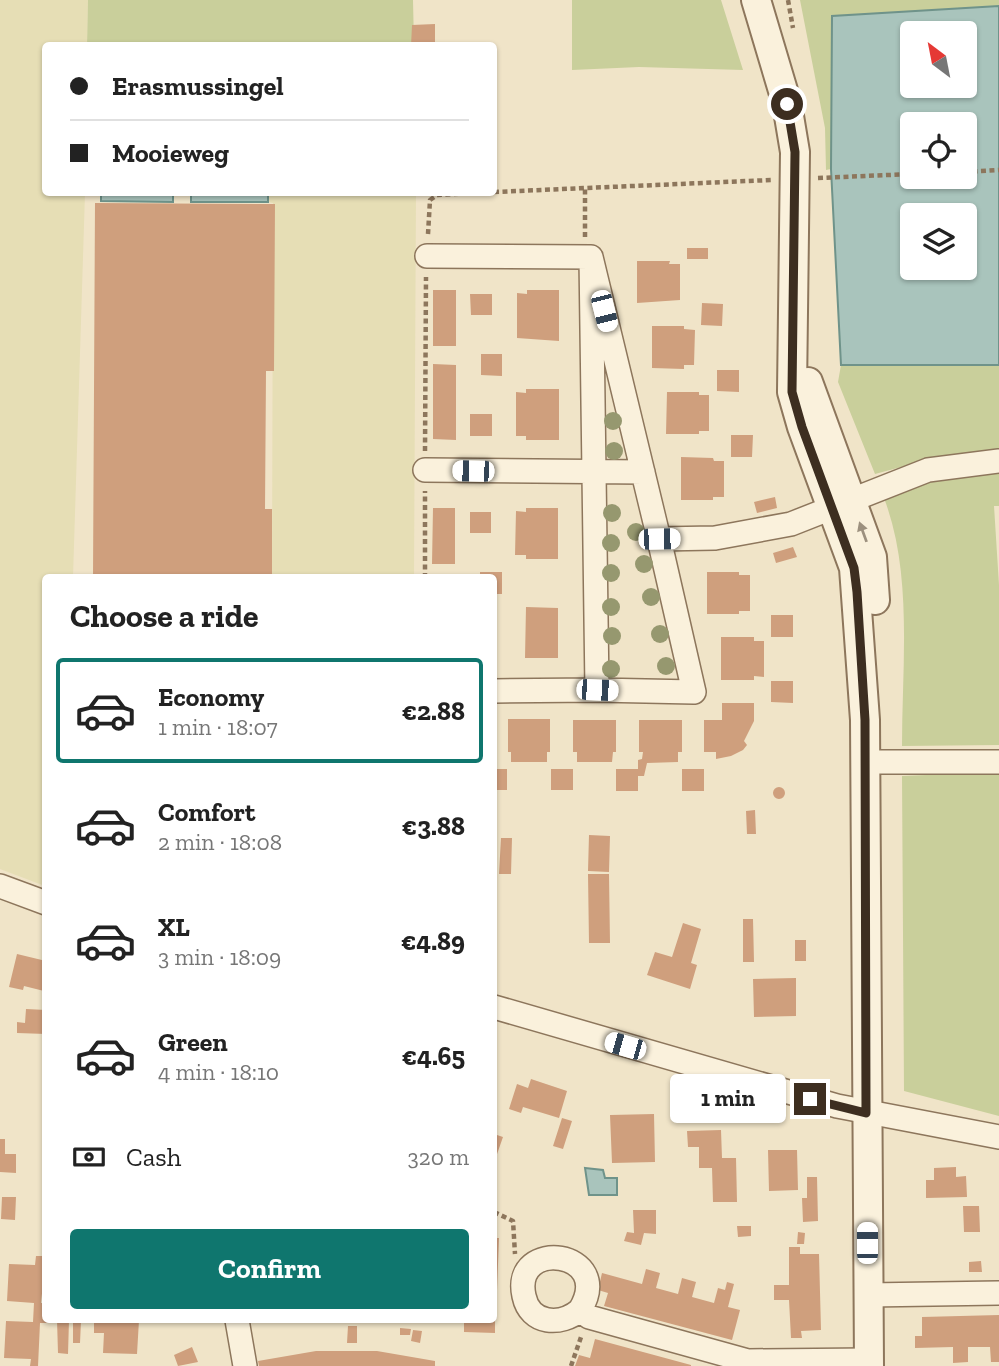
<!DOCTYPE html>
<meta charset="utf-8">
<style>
:root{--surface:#fff;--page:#f2f2f2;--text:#222;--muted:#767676;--line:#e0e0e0;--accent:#0f766e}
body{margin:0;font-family:"Zilla Slab",serif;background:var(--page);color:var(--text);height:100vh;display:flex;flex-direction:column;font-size:26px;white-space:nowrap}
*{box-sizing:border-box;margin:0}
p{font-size:23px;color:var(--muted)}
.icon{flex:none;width:38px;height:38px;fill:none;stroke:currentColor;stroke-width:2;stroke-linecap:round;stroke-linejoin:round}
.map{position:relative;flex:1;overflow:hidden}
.panel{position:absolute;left:42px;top:574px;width:455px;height:749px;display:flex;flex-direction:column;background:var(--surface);border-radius:7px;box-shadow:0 2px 5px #0004}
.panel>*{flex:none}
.banner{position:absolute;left:42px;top:42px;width:455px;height:154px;border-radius:7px;box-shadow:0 2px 5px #0004;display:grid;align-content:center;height:154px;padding:0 28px;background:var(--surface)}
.needle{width:46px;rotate:328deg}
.buttons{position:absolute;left:900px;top:21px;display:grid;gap:14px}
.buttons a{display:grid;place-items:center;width:77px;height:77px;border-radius:7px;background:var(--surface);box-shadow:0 2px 5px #0004;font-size:35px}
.end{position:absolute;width:32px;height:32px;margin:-16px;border:9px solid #3d2e20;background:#fff;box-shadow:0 0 0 4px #fff}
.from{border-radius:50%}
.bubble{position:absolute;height:49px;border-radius:7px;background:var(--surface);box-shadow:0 2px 5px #0004;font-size:23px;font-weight:700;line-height:49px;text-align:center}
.car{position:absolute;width:21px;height:42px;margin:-21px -10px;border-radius:9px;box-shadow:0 0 5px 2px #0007;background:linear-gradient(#fff 24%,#345 0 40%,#fff 0 76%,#345 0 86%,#fff 0)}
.banner b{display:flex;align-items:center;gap:24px;height:66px;font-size:26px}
.banner b+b{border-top:2px solid var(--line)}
.banner i{width:18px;height:18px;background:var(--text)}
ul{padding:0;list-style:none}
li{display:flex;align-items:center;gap:21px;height:105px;margin:0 14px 10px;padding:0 14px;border:4px solid transparent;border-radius:7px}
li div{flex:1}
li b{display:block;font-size:26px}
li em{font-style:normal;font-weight:700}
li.on{border-color:var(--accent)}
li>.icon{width:63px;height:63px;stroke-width:1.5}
h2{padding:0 28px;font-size:32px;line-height:84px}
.pay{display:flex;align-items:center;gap:18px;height:77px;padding:0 28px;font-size:26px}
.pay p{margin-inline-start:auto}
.action{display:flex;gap:14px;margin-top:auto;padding:14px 28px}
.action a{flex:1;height:80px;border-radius:7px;background:var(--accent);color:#fff;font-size:28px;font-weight:700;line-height:80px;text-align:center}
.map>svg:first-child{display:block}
</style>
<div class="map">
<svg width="999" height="1366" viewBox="0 0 999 1366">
<rect width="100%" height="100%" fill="#f0e4c8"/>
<path fill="#e6deb5" d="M0,0H88L87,45L46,46V192L85,193L73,577L46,578L45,886L0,869Z
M268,193H416L414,577H272L273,203L268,202Z"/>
<path fill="#c9cf9b" d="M88,0H413L414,45L87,46Z
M572,0H721L743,70L639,67L572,70Z
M800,0H999V6L832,16L831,169L826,170L825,128Z
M841,365H999V452L916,463L875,474L838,382Z
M999,470V506H994L999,585V745L902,746C902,665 913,574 884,498L929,479Z
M999,772V1116L904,1091L902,776Z"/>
<path fill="#a9c4bc" stroke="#6f938a" stroke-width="2" fill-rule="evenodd" d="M999,6V365H841L831,169L832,16ZM912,33H964V86H912ZM964,124V177H912V124ZM912,215H964V268H912Z
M101,193H173V202L101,201Z
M191,193H268V202H191Z
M585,1168L603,1170L605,1178H617V1195H589Z"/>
<path fill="#cf9f7d" d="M435,24V46H411L412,25Z
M95,203L275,204L274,371H266L265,509H272V578H93Z
M687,248H708V259H687Z
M637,261H670L669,264H680V300L637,303Z
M433,290H456V346H433Z
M527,290H559V341L517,338V293L527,294Z
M470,294H492V315H471Z
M702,303L723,304L722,326L701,325Z
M652,326H684V329L695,330L694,365H684V369L652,368Z
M481,354H502V376L481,375Z
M433,364L456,365V440L433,439Z
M717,370H739V392L717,391Z
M526,389H559V440H526V436H516V392L526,393Z
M667,392H699V395H709V431H699V434H666Z
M470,414H492V436H470Z
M731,435H753L752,457H731Z
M681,457L713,458L714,461H724V497H713V500H681Z
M775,497L777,508L757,513L754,502Z
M433,508H455V564H432Z
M526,508H558V559H526V555H515L516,511L526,512Z
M470,512H491V533H470Z
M793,547L797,557L776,563L773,553Z
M480,572H502V594H494V578H480Z
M707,572H739V575H750V611H739V614H707Z
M526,607L558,608V658H525Z
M771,615H793V637H771Z
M721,637H754V641H764V677L754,676V680H721Z
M771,681H793V703L771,702Z
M722,703H754V721L744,741L747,745L743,750L731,756L716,759V752H704V720H722Z
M508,719H550V752H547V762H511V752H508Z
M573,720H616V752H613L612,762H577V752H573Z
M639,720H682V752H678V762L647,763L644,776H638V791H616V769H638V760L642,759L643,752H639Z
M494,769H507V790H494Z
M551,769H573V790H551Z
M682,769H704V791H682Z
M773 793a6 6 0 1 1 12 0a6 6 0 1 1-12 0Z
M755,810L756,834H747L746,811Z
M589,835L610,836L609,872L588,871Z
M501,838H512L511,874H499Z
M588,874H609L610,943H589Z
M743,919H753L754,962H743Z
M683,923L701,929L691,963L697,965L690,989L647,975L655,952L672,957Z
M795,940H806V961H795Z
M17,954L46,961L44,991L24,986L23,990L9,987Z
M796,978V1016L754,1017L753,979Z
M26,1009L46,1010V1034L17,1033V1022L25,1023Z
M531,1079L567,1091L559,1118L523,1107L521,1113L509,1109L517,1084L528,1088Z
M654,1114L655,1162L612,1163L610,1115Z
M562,1118L572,1121L563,1149L553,1146Z
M721,1130L722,1158H736L737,1202H713L712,1168H699V1147H688L687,1131Z
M494,1134L503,1137L496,1157L494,1156Z
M0,1139H5V1154H16V1173L0,1172Z
M768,1150H797L798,1190L769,1191Z
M956,1167V1177L966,1176L967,1197L926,1198V1180H934V1168Z
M807,1177H817L818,1221L803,1222L802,1198H807Z
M2,1197H16L15,1220L1,1219Z
M963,1206H979L980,1232H964Z
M633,1210H656V1234L644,1233L641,1245L624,1241L627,1232L634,1233Z
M737,1226H751V1236L738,1237Z
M798,1232L805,1233L804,1244H797Z
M494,1238H499L496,1316H494Z
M789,1247H800V1254H819L821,1330L801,1331L802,1338H791L789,1300H774V1285H789Z
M36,1256H46L41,1303H46L48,1320L47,1323H40L38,1366H30L31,1359L4,1358L6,1321L33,1322L34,1303L7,1301L9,1264L35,1265Z
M981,1261L982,1272H969V1262Z
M646,1269L660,1273L656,1288L678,1294L682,1278L696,1282L692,1297L714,1303L718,1288L725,1290L727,1282L734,1284L728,1307L740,1310L732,1340L604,1306L608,1293L598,1290L602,1273L642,1284Z
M999,1315V1362H991L990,1347H968V1362L953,1363V1347L915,1348V1336H922V1317Z
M57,1320H69L68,1354L58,1353Z
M94,1320H139L137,1354L103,1353L104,1333H94Z
M464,1320H495V1333L464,1332Z
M73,1321H81L80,1343H73Z
M348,1326H357V1343H347Z
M400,1328L411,1329L410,1335H400Z
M413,1330L422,1331L420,1343L411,1341Z
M595,1339L691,1365V1366H575L579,1355L590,1358Z
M192,1347L198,1362L178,1366L174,1355Z
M316,1351H377L435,1361V1366H259L258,1361Z"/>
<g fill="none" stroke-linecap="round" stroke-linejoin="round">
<defs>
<path id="minor" d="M427,256L591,257
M425,470L643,472
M659,539L694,692L597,690L591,257L659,539L715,538L791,524L928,470L999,461
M494,691L597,690
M865,762H999
M0,886L46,903
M494,1007L837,1106L999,1137
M868,1295L999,1293
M580,1310C561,1326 530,1325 524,1296C511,1237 616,1250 580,1310L589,1317L748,1361L869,1360
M237,1320L245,1366"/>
<path id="tertiary" d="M756,0L787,104L795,152L792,392L802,427L854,568L865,720L869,1366
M808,382L872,557L875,600"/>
</defs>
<use href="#minor" stroke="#8d765c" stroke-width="26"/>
<use href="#tertiary" stroke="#8d765c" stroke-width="32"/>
<path stroke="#8d765c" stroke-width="4.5" stroke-dasharray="5 3.5" stroke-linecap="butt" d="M788,0L793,28
M964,172L999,170
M818,178L912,174
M494,192L771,180
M428,234L430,200L437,195L490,192
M585,237V189
M425,451L426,277
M425,578V491
M494,1212L513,1221L515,1254
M571,1366L581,1337"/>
<use href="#minor" stroke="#faf1dc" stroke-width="23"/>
<use href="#tertiary" stroke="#faf1dc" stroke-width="28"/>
</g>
<g fill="#96986f">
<circle cx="613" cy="421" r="9"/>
<circle cx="614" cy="451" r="9"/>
<circle cx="612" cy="513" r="9"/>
<circle cx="636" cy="532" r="9"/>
<circle cx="611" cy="543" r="9"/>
<circle cx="644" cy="564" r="9"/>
<circle cx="611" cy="573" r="9"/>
<circle cx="651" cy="597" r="9"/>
<circle cx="611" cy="607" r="9"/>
<circle cx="660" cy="634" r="9"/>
<circle cx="612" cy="636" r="9"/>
<circle cx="666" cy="666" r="9"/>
<circle cx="611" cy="669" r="9"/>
</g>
<defs><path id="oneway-solid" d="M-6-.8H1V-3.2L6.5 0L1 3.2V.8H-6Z" transform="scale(1.75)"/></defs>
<use fill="#9c907e" href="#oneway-solid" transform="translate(863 532) rotate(-110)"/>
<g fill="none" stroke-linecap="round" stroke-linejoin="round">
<path stroke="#3d2e20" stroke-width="9" d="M787,104L795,152L792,392L802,427L854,568L857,592L865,720L866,1113L810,1099"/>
</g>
</svg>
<div class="buttons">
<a><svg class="needle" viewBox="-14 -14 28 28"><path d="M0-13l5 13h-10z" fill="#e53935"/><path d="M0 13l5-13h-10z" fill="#767676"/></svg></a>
<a><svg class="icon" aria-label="locate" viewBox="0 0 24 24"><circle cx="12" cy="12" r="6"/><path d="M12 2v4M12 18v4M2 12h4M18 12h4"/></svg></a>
<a><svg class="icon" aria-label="layers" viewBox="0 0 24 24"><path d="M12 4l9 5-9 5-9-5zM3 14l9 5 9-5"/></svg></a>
</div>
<i class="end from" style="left:787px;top:104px"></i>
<i class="end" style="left:810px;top:1099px"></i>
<div class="bubble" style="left:670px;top:1074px;width:116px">1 min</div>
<i class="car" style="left:604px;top:311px;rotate:166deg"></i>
<i class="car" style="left:473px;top:471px;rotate:271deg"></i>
<i class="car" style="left:659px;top:539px;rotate:89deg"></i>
<i class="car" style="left:597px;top:690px;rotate:92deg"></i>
<i class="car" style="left:625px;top:1046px;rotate:286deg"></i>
<i class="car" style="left:867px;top:1243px;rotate:0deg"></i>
<div class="banner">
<b><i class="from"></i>Erasmussingel</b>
<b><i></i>Mooieweg</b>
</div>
<section class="panel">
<h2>Choose a ride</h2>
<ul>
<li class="on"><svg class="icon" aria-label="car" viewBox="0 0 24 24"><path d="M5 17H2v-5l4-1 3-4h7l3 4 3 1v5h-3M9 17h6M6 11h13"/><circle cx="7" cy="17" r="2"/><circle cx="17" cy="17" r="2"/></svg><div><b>Economy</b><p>1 min · 18:07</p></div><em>€2.88</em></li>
<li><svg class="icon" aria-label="car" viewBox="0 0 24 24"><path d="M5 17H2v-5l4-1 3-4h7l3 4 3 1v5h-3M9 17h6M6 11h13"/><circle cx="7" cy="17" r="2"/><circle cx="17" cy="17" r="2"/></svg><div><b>Comfort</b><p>2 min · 18:08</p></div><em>€3.88</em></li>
<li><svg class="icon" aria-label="car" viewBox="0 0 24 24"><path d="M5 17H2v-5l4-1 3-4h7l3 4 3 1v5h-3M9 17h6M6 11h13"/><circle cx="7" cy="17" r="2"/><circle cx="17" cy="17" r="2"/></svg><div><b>XL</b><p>3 min · 18:09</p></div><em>€4.89</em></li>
<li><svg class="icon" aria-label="car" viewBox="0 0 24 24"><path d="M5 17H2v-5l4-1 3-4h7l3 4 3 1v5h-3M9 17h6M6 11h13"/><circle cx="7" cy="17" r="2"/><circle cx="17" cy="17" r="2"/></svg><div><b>Green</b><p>4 min · 18:10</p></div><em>€4.65</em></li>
</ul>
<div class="pay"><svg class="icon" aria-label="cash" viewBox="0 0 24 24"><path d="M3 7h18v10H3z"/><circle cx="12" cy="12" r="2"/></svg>Cash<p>320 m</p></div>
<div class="action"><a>Confirm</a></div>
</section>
</div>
